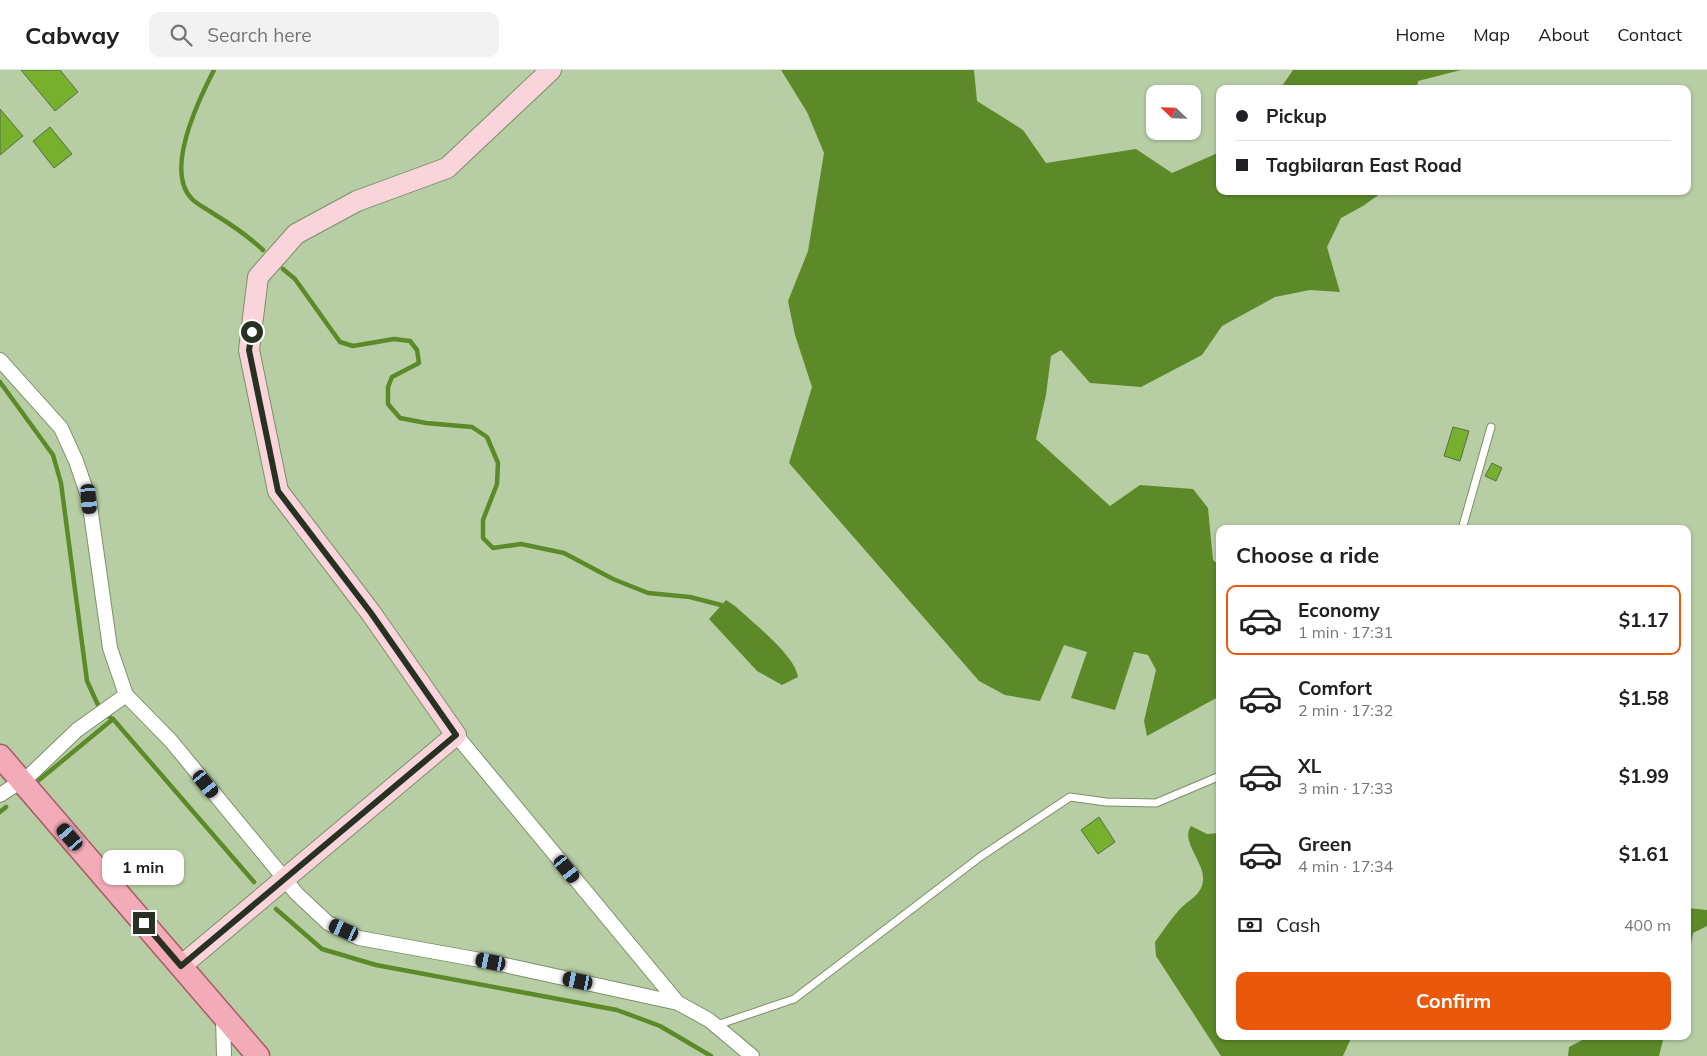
<!DOCTYPE html>
<meta charset="utf-8">
<style>
:root{--surface:#fff;--page:#f2f2f2;--text:#202124;--muted:#757577;--line:#e0e0e0;--accent:#ea580c}
body{margin:0;font-family:Mulish,sans-serif;background:var(--page);color:var(--text);height:100vh;display:flex;flex-direction:column;font-size:19px;white-space:nowrap}
*{box-sizing:border-box;margin:0}
p{font-size:16px;color:var(--muted)}
.icon{flex:none;width:28px;height:28px;fill:none;stroke:currentColor;stroke-width:2;stroke-linecap:round;stroke-linejoin:round}
.map{position:relative;flex:1;overflow:hidden}
.panel{position:absolute;left:1216px;top:455px;width:475px;height:515px;display:flex;flex-direction:column;background:var(--surface);border-radius:10px;box-shadow:0 1px 4px #0004}
.panel>*{flex:none}
.banner{position:absolute;left:1216px;top:15px;width:475px;height:110px;border-radius:10px;box-shadow:0 1px 4px #0004;display:grid;align-content:center;height:110px;padding:0 20px;background:var(--surface)}
.needle{width:32px;rotate:293deg}
.controls{position:absolute;left:1146px;top:15px;display:grid;gap:10px}
.controls a{display:grid;place-items:center;width:55px;height:55px;border-radius:10px;background:var(--surface);box-shadow:0 1px 4px #0004;font-size:25px}
.end{position:absolute;width:22px;height:22px;margin:-11px;border:6px solid #293222;background:#fff;box-shadow:0 0 0 2px #fff}
.from{border-radius:50%}
.bubble{position:absolute;height:35px;border-radius:10px;background:var(--surface);box-shadow:0 1px 4px #0004;font-size:16px;font-weight:700;line-height:35px;text-align:center}
.car{position:absolute;width:15px;height:30px;margin:-15px -8px;border-radius:6px;box-shadow:0 0 4px 1px #0007;background:linear-gradient(#222 24%,#8ab4d8 0 40%,#222 0 76%,#8ab4d8 0 86%,#222 0)}
.banner b{display:flex;align-items:center;gap:18px;height:48px;font-size:19px}
.banner b+b{border-top:1px solid var(--line)}
.banner i{width:12px;height:12px;background:var(--text)}
ul{padding:0;list-style:none}
li{display:flex;align-items:center;gap:15px;height:70px;margin:0 10px 8px;padding:0 10px;border:2px solid transparent;border-radius:10px}
li div{flex:1}
li b{display:block;font-size:19px}
li em{font-style:normal;font-weight:700}
li.selected{border-color:var(--accent)}
li>.icon{width:45px;height:45px;stroke-width:1.5}
h2{padding:0 20px;font-size:22px;line-height:60px}
.pay{display:flex;align-items:center;gap:12px;height:55px;padding:0 20px;font-size:19px}
.pay p{margin-inline-start:auto}
.button{display:flex;gap:10px;margin-top:auto;padding:10px 20px}
.button a{flex:1;height:58px;border-radius:10px;background:var(--accent);color:#fff;font-size:20px;font-weight:700;line-height:58px;text-align:center}
header{display:flex;align-items:center;gap:30px;box-sizing:border-box;height:70px;padding:0 25px;background:var(--surface);border-bottom:1px solid var(--line)}
header strong{font-size:24px}
nav{display:flex;gap:28px;margin-inline-start:auto;font-size:18px}
.search{width:350px;height:45px;background:var(--page);display:flex;align-items:center;gap:12px;box-sizing:border-box;padding:0 18px;border-radius:10px;color:var(--muted);font-size:19px}
.map>svg:first-child{display:block}
</style>
<header>
<strong>Cabway</strong>
<div class="search"><svg class="icon" aria-label="search" viewBox="0 0 24 24"><circle cx="10" cy="10" r="6"/><path d="M15 15l6 6"/></svg>Search here</div>
<nav><a>Home</a><a>Map</a><a>About</a><a>Contact</a></nav>
</header>
<div class="map">
<svg width="1707" height="986" viewBox="0 0 1707 986">
<rect width="100%" height="100%" fill="#b7cea4"/>
<path fill="#5d8a28" d="M781,0H974L977,31L1023,60L1046,93L1136,79L1172,103L1220,82V121H1384L1363,136L1341,148L1327,177L1340,222L1310,220L1275,227L1222,256L1202,285L1141,317L1090,313L1061,280L1051,286L1046,325L1036,369L1110,436L1140,415L1193,419L1208,438L1213,490L1220,496V626L1147,666L1144,651L1156,600L1148,585L1134,582L1115,640L1071,628L1087,582L1064,575L1040,631L1005,625L979,611L789,393L812,317L795,265L788,231L808,181L824,83L807,42Z
M1293,0H1461L1418,11L1417,19H1280Z
M726,530L735,536C752,552 795,585 798,607L782,615L757,601L709,549Z
M1191,756L1207,764L1220,763V966H1352L1343,986H1221L1156,886L1155,872C1163,861 1170,850 1179,840C1188,830 1201,826 1203,811C1205,792 1180,772 1191,756Z
M1688,838L1707,840V856L1693,863L1688,891Z
M1590,966H1664L1659,986H1568L1569,977Z"/>
<g fill="none" stroke-linecap="round" stroke-linejoin="round">
<path stroke="#5d8a28" stroke-width="4.5" d="M214,0C199,29 164,101 192,129C198,135 207,139 214,144C232,155 248,166 263,180
M283,199L295,209L340,272L353,276L394,269L410,271L417,280L419,293L392,307L388,317V334L400,348L426,353L472,357L487,367L498,393L497,414L483,450V468L493,478L521,474L564,483L613,509L648,523L690,527L721,535
M0,312L53,385L61,413L87,611L98,635
M104,644L113,649L254,812
M33,715L113,649
M0,742L6,737
M276,839L322,879L376,895L617,940L660,956L711,986"/>
</g>
<path fill="#76b02c" stroke="#596d48" d="M21,0H60L78,22L55,41Z
M0,39L23,66L0,85Z
M50,57L72,84L54,98L33,71Z
M1453,357L1469,361L1460,391L1444,386Z
M1492,393L1502,398L1496,411L1485,406Z
M1099,747L1115,772L1098,784L1081,760Z"/>
<g fill="none" stroke-linecap="round" stroke-linejoin="round">
<defs>
<path id="lane" d="M1462,459L1491,357
M714,952L720,954L794,929L980,787L1070,727L1106,732L1156,733L1220,706"/>
<path id="street" d="M0,290L61,358L76,391L89,429L110,578L126,625L171,671L297,824L328,853L359,868L491,892L678,933L709,950L752,986
M456,665L678,933
M0,725L29,706L77,660L126,625
M223,946L224,986"/>
<path id="secondary" d="M181,896L456,665L371,543L278,421L249,280L258,207L296,164L357,131L447,98L551,0"/>
<path id="primary" d="M0,686L258,986"/>
</defs>
<use href="#lane" stroke="#7b9069" stroke-width="9"/>
<use href="#street" stroke="#7b9069" stroke-width="16"/>
<use href="#secondary" stroke="#7b9069" stroke-width="22"/>
<use href="#primary" stroke="#a75c64" stroke-width="25"/>
<use href="#lane" stroke="#fff" stroke-width="7"/>
<use href="#street" stroke="#fff" stroke-width="14"/>
<use href="#secondary" stroke="#f9d5db" stroke-width="20"/>
<use href="#primary" stroke="#f3abb8" stroke-width="22"/>
</g>
<g fill="none" stroke-linecap="round" stroke-linejoin="round">
<path stroke="#293222" stroke-width="6" d="M144,853L181,896L456,665L371,543L278,421L249,280L252,262"/>
</g>
</svg>
<div class="controls">
<a><svg class="needle" viewBox="-14 -14 28 28"><path d="M0-13l5 13h-10z" fill="#e53935"/><path d="M0 13l5-13h-10z" fill="#757577"/></svg></a>
</div>
<i class="end from" style="left:252px;top:262px"></i>
<i class="end" style="left:144px;top:853px"></i>
<div class="bubble" style="left:102px;top:780px;width:82px">1 min</div>
<i class="car" style="left:89px;top:429px;rotate:175deg"></i>
<i class="car" style="left:206px;top:714px;rotate:141deg"></i>
<i class="car" style="left:70px;top:767px;rotate:319deg"></i>
<i class="car" style="left:567px;top:799px;rotate:141deg"></i>
<i class="car" style="left:344px;top:860px;rotate:294deg"></i>
<i class="car" style="left:491px;top:892px;rotate:281deg"></i>
<i class="car" style="left:578px;top:911px;rotate:282deg"></i>
<div class="banner">
<b><i class="from"></i>Pickup</b>
<b><i></i>Tagbilaran East Road</b>
</div>
<section class="panel">
<h2>Choose a ride</h2>
<ul>
<li class="selected"><svg class="icon" aria-label="car" viewBox="0 0 24 24"><path d="M5 17H2v-5l4-1 3-4h7l3 4 3 1v5h-3M9 17h6M6 11h13"/><circle cx="7" cy="17" r="2"/><circle cx="17" cy="17" r="2"/></svg><div><b>Economy</b><p>1 min · 17:31</p></div><em>$1.17</em></li>
<li><svg class="icon" aria-label="car" viewBox="0 0 24 24"><path d="M5 17H2v-5l4-1 3-4h7l3 4 3 1v5h-3M9 17h6M6 11h13"/><circle cx="7" cy="17" r="2"/><circle cx="17" cy="17" r="2"/></svg><div><b>Comfort</b><p>2 min · 17:32</p></div><em>$1.58</em></li>
<li><svg class="icon" aria-label="car" viewBox="0 0 24 24"><path d="M5 17H2v-5l4-1 3-4h7l3 4 3 1v5h-3M9 17h6M6 11h13"/><circle cx="7" cy="17" r="2"/><circle cx="17" cy="17" r="2"/></svg><div><b>XL</b><p>3 min · 17:33</p></div><em>$1.99</em></li>
<li><svg class="icon" aria-label="car" viewBox="0 0 24 24"><path d="M5 17H2v-5l4-1 3-4h7l3 4 3 1v5h-3M9 17h6M6 11h13"/><circle cx="7" cy="17" r="2"/><circle cx="17" cy="17" r="2"/></svg><div><b>Green</b><p>4 min · 17:34</p></div><em>$1.61</em></li>
</ul>
<div class="pay"><svg class="icon" aria-label="cash" viewBox="0 0 24 24"><path d="M3 7h18v10H3z"/><circle cx="12" cy="12" r="2"/></svg>Cash<p>400 m</p></div>
<div class="button"><a>Confirm</a></div>
</section>
</div>
